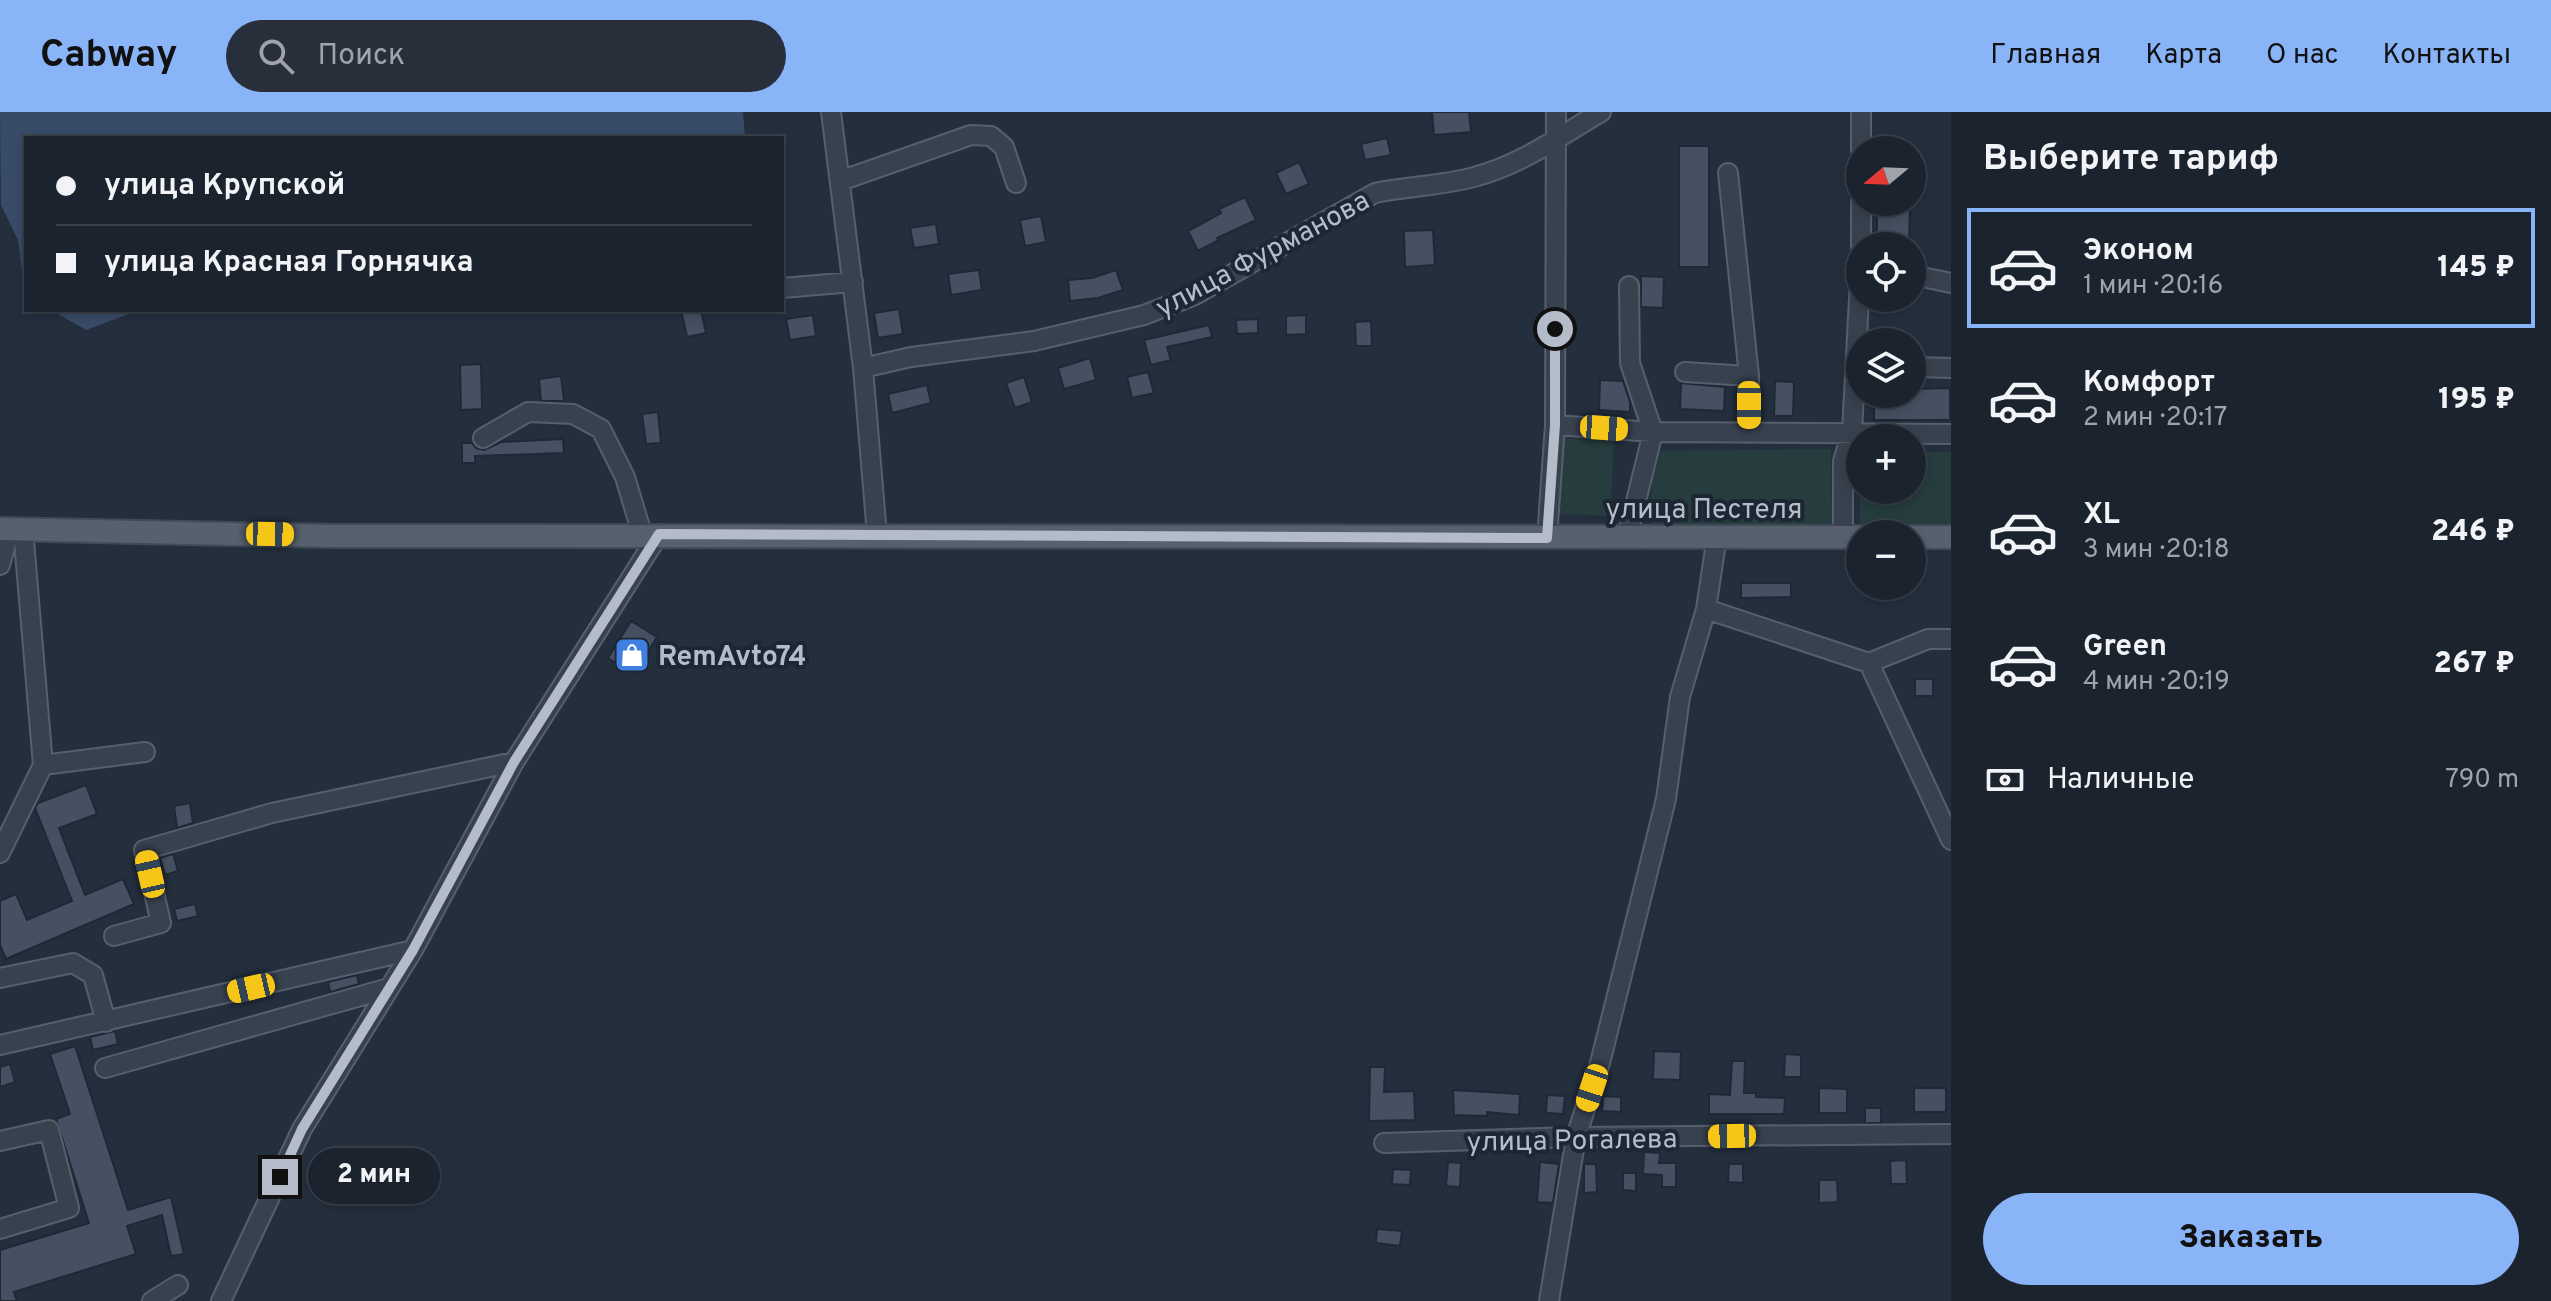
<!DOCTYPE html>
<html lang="ru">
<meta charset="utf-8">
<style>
:root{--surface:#1b232e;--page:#282f3a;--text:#f1f3f6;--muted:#a0a4aa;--line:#39404a;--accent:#8ab4f8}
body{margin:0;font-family:Overpass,sans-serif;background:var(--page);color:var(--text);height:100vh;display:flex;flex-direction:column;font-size:30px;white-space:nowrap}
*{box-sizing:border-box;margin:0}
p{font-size:26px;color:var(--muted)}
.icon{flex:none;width:44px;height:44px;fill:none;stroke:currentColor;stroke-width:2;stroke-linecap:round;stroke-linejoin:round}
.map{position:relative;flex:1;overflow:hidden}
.sheet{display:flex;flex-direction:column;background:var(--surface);width:600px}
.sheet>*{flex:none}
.hud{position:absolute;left:24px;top:24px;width:760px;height:176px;border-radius:0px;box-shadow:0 4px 12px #0003,0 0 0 2px var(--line);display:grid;align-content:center;height:176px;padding:0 32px;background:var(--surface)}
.needle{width:52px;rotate:251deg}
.controls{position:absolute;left:1846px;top:24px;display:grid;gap:16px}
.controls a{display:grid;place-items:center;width:80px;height:80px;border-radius:50%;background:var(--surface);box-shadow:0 4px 12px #0003,0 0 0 2px var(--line);font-size:40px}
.end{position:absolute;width:36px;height:36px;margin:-18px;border:10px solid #b4bcc9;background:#111;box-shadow:0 0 0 4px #111}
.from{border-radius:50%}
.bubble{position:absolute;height:56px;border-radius:28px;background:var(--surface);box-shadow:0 4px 12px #0003,0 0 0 2px var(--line);font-size:26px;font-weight:800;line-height:56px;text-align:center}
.car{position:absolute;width:24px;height:48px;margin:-24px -12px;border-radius:10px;box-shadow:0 0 6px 2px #0007;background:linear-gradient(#f5c518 24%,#345 0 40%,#f5c518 0 76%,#345 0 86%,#f5c518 0)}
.hud b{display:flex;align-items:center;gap:28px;height:76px;font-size:30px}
.hud b+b{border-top:2px solid var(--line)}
.hud i{width:20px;height:20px;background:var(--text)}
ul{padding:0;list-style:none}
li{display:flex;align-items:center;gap:24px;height:120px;margin:0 16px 12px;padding:0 16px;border:4px solid transparent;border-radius:0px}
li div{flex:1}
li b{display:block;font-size:30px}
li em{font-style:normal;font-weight:800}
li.selected{border-color:var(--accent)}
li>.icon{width:72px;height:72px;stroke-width:1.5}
h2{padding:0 32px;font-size:36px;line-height:96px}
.pay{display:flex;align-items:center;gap:20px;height:88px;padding:0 32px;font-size:30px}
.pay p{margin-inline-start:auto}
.cta{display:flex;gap:16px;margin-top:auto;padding:16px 32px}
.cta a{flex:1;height:92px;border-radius:48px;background:var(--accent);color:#111;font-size:32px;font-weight:800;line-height:92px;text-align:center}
header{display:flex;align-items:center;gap:48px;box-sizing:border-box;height:112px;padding:0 40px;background:var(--accent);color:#111}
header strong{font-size:38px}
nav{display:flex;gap:44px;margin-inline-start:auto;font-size:28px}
.search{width:560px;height:72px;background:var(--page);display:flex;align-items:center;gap:20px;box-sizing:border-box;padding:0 28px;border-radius:44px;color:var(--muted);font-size:30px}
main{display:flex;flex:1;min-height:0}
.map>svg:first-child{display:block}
</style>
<header>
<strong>Cabway</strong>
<div class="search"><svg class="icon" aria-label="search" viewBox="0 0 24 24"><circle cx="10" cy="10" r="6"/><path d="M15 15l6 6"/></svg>Поиск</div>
<nav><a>Главная</a><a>Карта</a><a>О нас</a><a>Контакты</a></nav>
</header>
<main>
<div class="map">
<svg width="1951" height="1189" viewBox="0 0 1951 1189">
<rect width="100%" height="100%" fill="#242f3e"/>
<path fill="#263c3f" d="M1562,326L1614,329L1610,404L1558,402Z
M1831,337L1832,412L1652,415L1651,339Z
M1912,340H1951V414L1860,413V378H1912Z"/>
<path fill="#394c67" d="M0,0H743L745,26H26V189L18,128L1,93Z
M51,198H139L86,218Z"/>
<path fill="#455162" stroke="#1f2835" stroke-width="2" d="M1432,0H1469L1471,20L1434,23Z
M1387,26L1391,43L1365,48L1361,32Z
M1679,34H1709V155H1679Z
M1299,50L1309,72L1286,82L1276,61Z
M1245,85L1256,108L1217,126L1219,128L1198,139L1188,119L1221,101L1219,97Z
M1877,90H1910L1909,134H1877Z
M1041,104L1046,130L1025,134L1020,108Z
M936,112L939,132L914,136L910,116Z
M1433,118L1435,153L1405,155L1404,119Z
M979,158L982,178L951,183L948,162Z
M1116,158L1123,178L1098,186L1070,189L1068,168L1092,166Z
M1641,164L1664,165L1663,196L1641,195Z
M899,197L903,222L878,226L874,201Z
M681,198H701L706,221L687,225Z
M813,203L816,224L790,228L786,207Z
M1306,203V222L1286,223V204Z
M1258,207V221L1237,222L1236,208Z
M1371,209L1372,234H1356L1355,210Z
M1209,213L1212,225L1167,235L1171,248L1151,253L1144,228Z
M1090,246L1096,268L1064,277L1058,256Z
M481,252L482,297L461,298L460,253Z
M1148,260L1154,281L1132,286L1127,265Z
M561,264L564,289H541L539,267Z
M1024,265L1032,290L1015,296L1006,271Z
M1600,268L1623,269L1630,290V300L1599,298Z
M1775,269L1794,270L1793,304H1774Z
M1681,271L1725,275L1724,299L1680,297Z
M927,273L931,291L892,301L888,282Z
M1950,276V308H1874V282H1912V277Z
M658,300L661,331L646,332L642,302Z
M563,327L564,341L475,344V351H462V331H472L476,336L484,338L501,330Z
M1741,471H1791V485L1741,486Z
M631,509L657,525L634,562L608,546Z
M1915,567H1933V584H1915Z
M86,673L97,702L59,716L85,783L123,767L134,792L6,847L0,833V789L16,782L27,808L72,789L35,696L38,691Z
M190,691L193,711L177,716L174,694Z
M173,742L178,759L165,763L160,746Z
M195,792L198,804L177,809L174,797Z
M357,863L359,872L330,880L328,870Z
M115,919L118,932L93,938L90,925Z
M75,934L128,1098L171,1085L184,1142L171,1144L162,1103L127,1114L136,1142L14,1180L17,1189H0V1138L89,1111L56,1007L70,1002L50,942Z
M1654,939L1681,940L1680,968L1653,967Z
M1785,942L1801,943V965H1784Z
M1732,949H1745L1744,981H1756V985L1785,986L1784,1002H1709V982L1730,983Z
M10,952L15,970L0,975V955Z
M1370,955H1385L1384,980L1414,979L1415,1008L1369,1009Z
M1819,976L1847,977V1001H1819Z
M1914,976H1946V1000H1914Z
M1453,978L1520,982L1519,1003L1487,1000V1004L1454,1003Z
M1547,983L1565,984L1563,1002L1546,1001Z
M1603,984L1621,985V1000L1602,999Z
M1865,996H1881V1011H1865Z
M1644,1040L1660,1041L1659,1051H1676V1075H1662V1063L1643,1062Z
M1906,1048L1907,1072H1891L1890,1049Z
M1448,1050L1461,1051L1460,1075L1446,1074Z
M1540,1050L1559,1052L1553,1091L1537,1090Z
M1584,1052H1596L1597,1080L1584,1081Z
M1729,1052H1743V1071L1728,1070Z
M1393,1057L1411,1058L1410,1073L1392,1072Z
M1623,1061H1636V1079L1623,1078Z
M1819,1068H1837L1838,1090L1819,1091Z
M1377,1117L1402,1119L1400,1134L1376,1131Z"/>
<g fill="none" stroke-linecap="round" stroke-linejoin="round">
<defs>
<path id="minor" d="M831,0L863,256L877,423
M1861,38V0
M1728,61L1749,264V321
M840,69L971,23L991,24L1004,35L1016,71
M1861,134V90
M1912,163L1951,171
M782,176L853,170
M1915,255L1951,256
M863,256L911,245L1034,229L1144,203L1195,183L1375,81C1408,74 1441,74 1474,65C1521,53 1560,24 1601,0
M1685,260L1749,264
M1555,313L1653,320L1951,322
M483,326L528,300L573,302L601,317L625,365L642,422
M1843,425V349L1852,320L1860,167
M1547,426L1555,313L1556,0
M1627,426L1653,320L1630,251L1629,174
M0,453L10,417
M1706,497L1869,551
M1869,551L1951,728
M1869,551L1928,527H1951
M43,653L145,640
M0,741L43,653L23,417
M114,824L161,811L144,738L272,701L514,650
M0,866L73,851L93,863L106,910
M0,933L413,838
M105,956L389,876
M0,1029L49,1018L69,1096L0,1117
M1384,1031L1576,1025L1951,1022
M152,1189L178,1173
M221,1189L302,1017L413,838L514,650L659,422
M1549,1189L1576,1025L1600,951L1666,687L1680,585L1706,497L1717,424"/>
<path id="major" d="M0,417L332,424L1860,425
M1912,425H1951"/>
</defs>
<use href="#minor" stroke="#565f6c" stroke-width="22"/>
<use href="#major" stroke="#414a57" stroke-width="26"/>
<use href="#minor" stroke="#38414e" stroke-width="18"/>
<use href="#major" stroke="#56606e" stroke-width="22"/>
</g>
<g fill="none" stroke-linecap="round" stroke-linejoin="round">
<path stroke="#b4bcc9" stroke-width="10" d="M280,1065L302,1017L413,838L514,650L659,422L1547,426L1555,313V217"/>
</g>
<defs>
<symbol id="shop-square" viewBox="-11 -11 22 22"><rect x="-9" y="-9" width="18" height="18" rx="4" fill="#3f7fe0" stroke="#1d2633"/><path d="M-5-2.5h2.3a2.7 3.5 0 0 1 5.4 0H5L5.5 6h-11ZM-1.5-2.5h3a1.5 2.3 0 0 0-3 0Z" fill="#fff"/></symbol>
</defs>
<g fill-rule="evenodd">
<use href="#shop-square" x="612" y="523" width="40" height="40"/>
</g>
<g text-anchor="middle" stroke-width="8" stroke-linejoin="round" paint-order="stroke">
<g font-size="28" fill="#b4bcc9" stroke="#1d2633">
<text transform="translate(1262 141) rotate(-28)" y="10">улица Фурманова</text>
<text x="1704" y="406">улица Пестеля</text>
<text transform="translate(1572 1027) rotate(-1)" y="10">улица Рогалева</text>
</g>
<g font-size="28" font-weight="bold" fill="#b4bcc9" stroke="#1d2633" text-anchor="start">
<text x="658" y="553">RemAvto74</text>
</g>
</g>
</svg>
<div class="controls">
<a><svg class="needle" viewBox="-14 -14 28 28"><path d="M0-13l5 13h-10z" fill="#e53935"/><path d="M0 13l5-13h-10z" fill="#a0a4aa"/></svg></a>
<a><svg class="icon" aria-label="locate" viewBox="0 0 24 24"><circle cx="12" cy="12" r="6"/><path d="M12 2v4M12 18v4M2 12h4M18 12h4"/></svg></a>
<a><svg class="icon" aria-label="layers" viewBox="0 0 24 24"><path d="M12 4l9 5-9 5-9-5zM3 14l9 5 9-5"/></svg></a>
<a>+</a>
<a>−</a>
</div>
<i class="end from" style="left:1555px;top:217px"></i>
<i class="end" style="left:280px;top:1065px"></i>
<div class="bubble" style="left:308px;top:1036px;width:132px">2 мин</div>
<i class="car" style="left:1749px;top:293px;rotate:180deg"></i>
<i class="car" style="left:1604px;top:316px;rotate:94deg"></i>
<i class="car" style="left:270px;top:422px;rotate:91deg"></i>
<i class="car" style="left:150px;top:762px;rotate:347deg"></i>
<i class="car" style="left:251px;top:876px;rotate:257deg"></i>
<i class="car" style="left:1592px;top:976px;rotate:198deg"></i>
<i class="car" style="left:1732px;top:1024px;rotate:269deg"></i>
<div class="hud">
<b><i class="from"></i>улица Крупской</b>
<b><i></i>улица Красная Горнячка</b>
</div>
</div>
<section class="sheet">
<h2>Выберите тариф</h2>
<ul>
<li class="selected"><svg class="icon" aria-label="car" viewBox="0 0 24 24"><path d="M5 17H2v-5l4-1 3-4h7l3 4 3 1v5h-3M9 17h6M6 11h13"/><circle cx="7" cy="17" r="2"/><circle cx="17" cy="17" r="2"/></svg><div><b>Эконом</b><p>1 мин · 20:16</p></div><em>145 ₽</em></li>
<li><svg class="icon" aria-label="car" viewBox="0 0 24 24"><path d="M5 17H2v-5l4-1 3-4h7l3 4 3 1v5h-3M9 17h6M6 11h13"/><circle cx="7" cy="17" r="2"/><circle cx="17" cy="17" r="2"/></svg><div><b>Комфорт</b><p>2 мин · 20:17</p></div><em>195 ₽</em></li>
<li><svg class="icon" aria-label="car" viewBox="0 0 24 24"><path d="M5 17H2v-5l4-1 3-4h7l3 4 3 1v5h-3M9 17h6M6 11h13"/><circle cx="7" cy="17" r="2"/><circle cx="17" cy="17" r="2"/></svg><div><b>XL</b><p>3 мин · 20:18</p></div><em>246 ₽</em></li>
<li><svg class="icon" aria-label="car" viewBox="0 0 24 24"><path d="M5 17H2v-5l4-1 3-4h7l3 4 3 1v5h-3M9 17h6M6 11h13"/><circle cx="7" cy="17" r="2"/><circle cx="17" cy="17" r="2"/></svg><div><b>Green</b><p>4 мин · 20:19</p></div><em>267 ₽</em></li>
</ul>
<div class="pay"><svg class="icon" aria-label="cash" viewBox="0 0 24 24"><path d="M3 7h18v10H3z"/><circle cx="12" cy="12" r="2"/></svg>Наличные<p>790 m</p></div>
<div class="cta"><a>Заказать</a></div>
</section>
</main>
